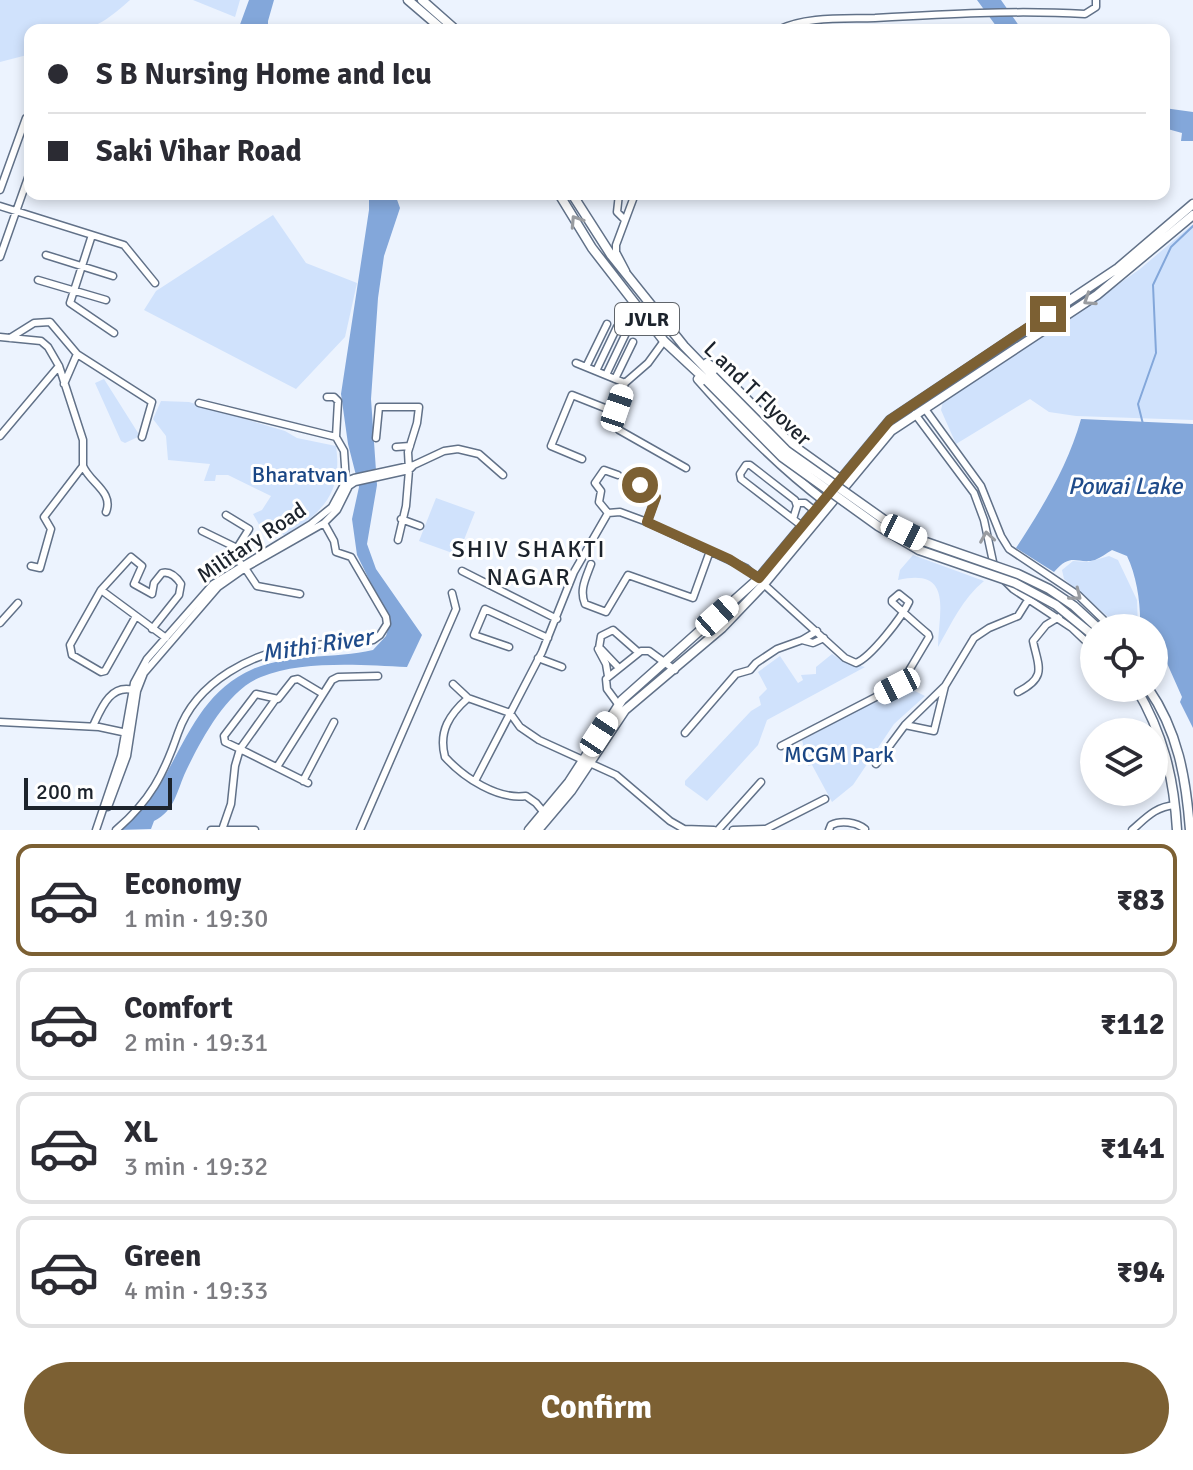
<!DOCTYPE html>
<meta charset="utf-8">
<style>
:root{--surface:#fff;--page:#f7f7f7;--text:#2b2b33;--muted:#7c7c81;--line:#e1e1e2;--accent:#7c6033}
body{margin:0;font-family:Signika,sans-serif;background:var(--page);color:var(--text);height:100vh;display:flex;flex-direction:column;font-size:30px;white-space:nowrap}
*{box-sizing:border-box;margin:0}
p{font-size:26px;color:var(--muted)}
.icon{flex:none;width:44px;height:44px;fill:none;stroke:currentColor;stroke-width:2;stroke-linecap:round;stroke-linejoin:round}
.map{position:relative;height:830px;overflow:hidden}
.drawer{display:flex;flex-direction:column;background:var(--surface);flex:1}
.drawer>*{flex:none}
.banner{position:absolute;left:24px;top:24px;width:1146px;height:176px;border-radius:16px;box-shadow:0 4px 12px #0003;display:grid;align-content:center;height:176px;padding:0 24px;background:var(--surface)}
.controls{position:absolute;left:1080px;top:614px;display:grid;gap:16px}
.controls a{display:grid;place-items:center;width:88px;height:88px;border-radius:50%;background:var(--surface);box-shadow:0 4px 12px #0003;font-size:40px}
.scale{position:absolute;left:24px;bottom:20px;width:148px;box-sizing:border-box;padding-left:8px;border:4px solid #1c232c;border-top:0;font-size:22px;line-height:28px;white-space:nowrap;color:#1c232c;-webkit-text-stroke:6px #fff;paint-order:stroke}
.end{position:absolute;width:36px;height:36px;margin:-18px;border:10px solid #7c6033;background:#fff;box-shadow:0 0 0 4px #fff}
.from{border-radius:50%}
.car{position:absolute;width:24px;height:48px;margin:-24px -12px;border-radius:10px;box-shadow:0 0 6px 2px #0007;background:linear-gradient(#fff 24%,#345 0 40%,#fff 0 76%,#345 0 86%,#fff 0)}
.banner b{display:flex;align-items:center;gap:28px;height:76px;font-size:30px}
.banner b+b{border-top:2px solid var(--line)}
.banner i{width:20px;height:20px;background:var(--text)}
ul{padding:14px 0 0;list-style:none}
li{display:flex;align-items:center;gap:24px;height:112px;margin:0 16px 12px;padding:0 8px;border:4px solid var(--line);border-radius:16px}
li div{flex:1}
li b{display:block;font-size:30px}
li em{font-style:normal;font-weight:800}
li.selected{border-color:var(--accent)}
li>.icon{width:72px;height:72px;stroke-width:1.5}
.button{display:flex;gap:16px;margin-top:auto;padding:16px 24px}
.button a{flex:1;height:92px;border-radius:48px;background:var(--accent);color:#fff;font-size:32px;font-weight:800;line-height:92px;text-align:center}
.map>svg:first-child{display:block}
</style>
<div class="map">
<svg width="1193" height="830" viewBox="0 0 1193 830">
<rect width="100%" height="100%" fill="#ecf3fe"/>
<path fill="#d0e2fc" d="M0,0H130C89,37 83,30 30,30V50L27,55L0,62Z
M193,0H240L235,17Z
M273,215L306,263L357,283L345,337L296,389L144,310L156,291Z
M1193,224V420L1076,416L1049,412L1030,399L956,444L941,410L945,393L1087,306L1140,269Z
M104,379L140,436L125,443L121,441L95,383Z
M161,401L189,402L285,431L297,438L336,446C343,494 322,512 285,537L275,524L261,528L253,514L262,510L271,496L228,475H216L215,481H204L210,464L168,460L166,436L153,419Z
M436,498L475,512L458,555L419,541Z
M913,555L984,581C963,598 951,624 938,647C938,614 955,567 898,580L900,570Z
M1109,556L1118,560L1137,600L1138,628H1121L1064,579L1062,570L1073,561L1088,562Z
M832,654L844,662L865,667L767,720L758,745L707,801L685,785V781L751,711L761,705L759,697L767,689L758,672L780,656L798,683L803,680L801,675L816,674V667Z
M920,678L913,690L925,696L894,724L853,785L832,802L812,765L808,766L802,740Z"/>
<path fill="#83a7da" d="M249,0H274L268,21V30H238Z
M977,0H1001L1022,30H999Z
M1164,108L1193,112V141H1181L1182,133L1164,128Z
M369,194H395L400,208L384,256L378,298L371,399L377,485L367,544L376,569L422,635L407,667C363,665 302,660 261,677C227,690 201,740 186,771C177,790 175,811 154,821L151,829L118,830C128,821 141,812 149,801C183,754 195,694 253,669C291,653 334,659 373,650L386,636L390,622L357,555L352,519L359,487L348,444L341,394L369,210Z
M1081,419L1193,424V728L1180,702L1182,697L1166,661L1159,663L1154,658V628H1140C1141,605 1137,577 1127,556L1112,550C1107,553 1100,558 1095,560C1077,565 1072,551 1054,572L1016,548C1042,508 1068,466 1081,419Z"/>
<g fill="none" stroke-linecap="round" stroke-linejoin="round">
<path stroke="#83a7da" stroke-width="2" d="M1143,424L1138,404L1156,353L1153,285L1171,247L1193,226"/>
<defs>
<path id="minor" d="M778,30C806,16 844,19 875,18C945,14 1015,10 1085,14L1096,7V0
M0,190L26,118
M619,194L617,212L624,219
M0,206L124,245L155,283
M92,235L70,303L114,333
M46,255L113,276
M0,257L30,172
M626,271L616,252V245L635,194
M38,280L106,300
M0,337L41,341L48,347L59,366L83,440V466L44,517L51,529L40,568L31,566
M10,338L34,323L50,322L77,354L152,402L142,437
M664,341L648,363L625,383L612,420L619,430L686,468
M576,363L625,383
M586,367L607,324
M596,371L617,327
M606,375L627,331
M615,379L633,342
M64,384L77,354
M327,397H334L338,401L336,437
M199,403L336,437L344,451L346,481
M925,409L981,486L1001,536L1009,549L1078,595L1112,628
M915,414L974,493L984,520L995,571L1013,589L1072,628L1094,649
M0,436L59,366
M376,438L379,407H419L417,423L408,452L409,470L406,506L398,540
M396,447L410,446
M582,459L551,446L572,395L615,412
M83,466C90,483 114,492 106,512
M640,485L650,490L656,497L647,522
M796,503H805L815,511
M608,513L620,512L647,522L746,568L845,658L856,663C871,657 902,617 909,602L899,594L892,600V602C904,613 916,624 928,634L929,637L901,684L781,746
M608,513L599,502L601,491L595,483L604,470L618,475
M226,515L249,529L237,548
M401,519L420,526
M793,519L797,506L795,500L750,465H746L740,474L741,479L802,526
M202,531L237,548L232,554L245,568L257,586L300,594
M591,564C586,578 579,590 585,604L606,612L628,575L693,598L710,551
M462,571L557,619
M101,590L131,557L142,566L134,584L152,594L154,583L162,573C170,571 177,578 181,584L179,595L152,629
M136,616L105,671L101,672L72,655L70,645L101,590L166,638
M0,623L18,603
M802,640L813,643L824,638
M509,647L474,635L485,609L548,638
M599,648L601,636L613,630L638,652
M538,658L562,667
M608,676L606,664L598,649H601L619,668
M453,684L468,698
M1018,692C1048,677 1038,666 1033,641L1046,625L1059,617
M275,700L240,749L308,783
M618,704L607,689L606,679L641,651H649L675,670
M0,722L99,727L127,733
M905,725L934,731L945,686
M93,726C101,709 110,684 133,690
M685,733L736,674L750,670L756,663L777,649L802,640L817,631
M876,764L905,725L945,686L974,638L989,628L1018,616L1028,600
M277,767L332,680L338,677L378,676
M303,781L334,722
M475,781L542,652L574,572L608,513
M108,807L127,756L137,691L144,673L218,587L245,568L324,523L337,510L349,486L355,482L409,470L414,465
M546,815L536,803L526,796C498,800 464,778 445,757C438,731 450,714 468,698L510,713L520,727L539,740L616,775L670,821L684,829L714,830
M96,830L121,756L134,683L147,659L213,584L311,524L332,507L346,481L354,478L414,465L444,451L458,449L479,454L503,475
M116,830C150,801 164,774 178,733C196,681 254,651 305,646C328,643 351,644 373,640L380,635L387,624L386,617L351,557L336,552L334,541L324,523
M211,830H255
M222,830L231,804L235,766L240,749L225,742L224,736L256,694L278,699L293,680L298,679L323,694
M360,830L456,609L452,593
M718,830L761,782
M733,830L766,829L825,799
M829,830L831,825C841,820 856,822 865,829
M1132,830C1147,817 1155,807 1175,805"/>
<path id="major" d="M408,0L443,30
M422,0L456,30
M559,194L592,248L664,341L707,381
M572,194L611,255L684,346L713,376
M707,363L724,376L791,444L844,482
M698,379C738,424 778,466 826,502
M1136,688C1163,733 1174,778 1177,830
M1148,688C1178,731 1186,778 1190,830
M529,830L569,782L622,700L759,578L890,420L1118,268L1193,204
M538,830L571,791L625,710L722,628L764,584L891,431L1097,295L1193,215"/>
</defs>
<use href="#minor" stroke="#617188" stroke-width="9"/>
<use href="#major" stroke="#617188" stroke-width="11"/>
<use href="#minor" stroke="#fff" stroke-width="6"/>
<use href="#major" stroke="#fff" stroke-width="8"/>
<defs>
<path id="major-bridge" d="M713,376L787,451L883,519L923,541L1018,574L1049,589L1074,606L1098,628
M707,381L782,457L878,526L919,550L1015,583L1056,605L1094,636"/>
</defs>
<use href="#major-bridge" stroke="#617188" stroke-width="11" stroke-linecap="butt"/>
<use href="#major-bridge" stroke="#fff" stroke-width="8"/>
</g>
<defs><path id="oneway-chevron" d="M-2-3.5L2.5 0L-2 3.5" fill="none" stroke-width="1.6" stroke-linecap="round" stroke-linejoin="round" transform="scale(2)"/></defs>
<g stroke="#999ca0">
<use href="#oneway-chevron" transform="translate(576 221) rotate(-123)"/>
<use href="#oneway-chevron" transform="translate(1089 300) rotate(147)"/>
<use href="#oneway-chevron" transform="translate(987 537) rotate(-99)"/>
<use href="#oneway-chevron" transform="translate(1076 595) rotate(38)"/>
</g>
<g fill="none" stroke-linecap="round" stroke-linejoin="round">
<path stroke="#7c6033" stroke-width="10" d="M640,485L650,490L656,497L647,522L729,559L759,578L890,420L1048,314"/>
</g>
<g text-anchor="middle" stroke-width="6" stroke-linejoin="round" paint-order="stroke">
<rect fill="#fff" stroke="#60656b" stroke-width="2" x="615" y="303" width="64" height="32" rx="6"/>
<g font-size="20" font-weight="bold" fill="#1c232c">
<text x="647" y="326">JVLR</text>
</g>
<g font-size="22" fill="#1c232c" stroke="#fff">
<text transform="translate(758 393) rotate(44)" y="8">L and T Flyover</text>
<text transform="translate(251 542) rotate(-34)" y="8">Military Road</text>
</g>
<g font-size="22" fill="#1a4684" stroke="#fff">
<text x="300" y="482">Bharatvan</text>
<text x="839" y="762">MCGM Park</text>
</g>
<g font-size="24" font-style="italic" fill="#1f4b8a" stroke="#fff">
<text x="1125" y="494">Powai Lake</text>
<text transform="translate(317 645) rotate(-9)" y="8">Mithi River</text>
</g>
<g font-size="24" letter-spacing="2" fill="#1c232c" stroke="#fff">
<text x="529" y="557">SHIV SHAKTI<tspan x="529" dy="28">NAGAR</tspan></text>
</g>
</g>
</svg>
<div class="controls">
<a><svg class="icon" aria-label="locate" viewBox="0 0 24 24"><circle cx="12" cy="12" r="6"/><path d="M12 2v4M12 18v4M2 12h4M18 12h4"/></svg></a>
<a><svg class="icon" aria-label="layers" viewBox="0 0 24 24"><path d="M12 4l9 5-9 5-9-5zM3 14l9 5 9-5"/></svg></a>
</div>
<div class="scale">200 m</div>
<i class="end from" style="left:640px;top:485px"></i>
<i class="end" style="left:1048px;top:314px"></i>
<i class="car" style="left:617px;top:408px;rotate:19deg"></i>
<i class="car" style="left:904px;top:532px;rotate:116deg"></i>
<i class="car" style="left:717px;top:616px;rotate:48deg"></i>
<i class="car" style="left:897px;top:686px;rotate:243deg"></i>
<i class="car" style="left:599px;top:734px;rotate:33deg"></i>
<div class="banner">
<b><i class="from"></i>S B Nursing Home and Icu</b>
<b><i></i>Saki Vihar Road</b>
</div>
</div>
<section class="drawer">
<ul>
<li class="selected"><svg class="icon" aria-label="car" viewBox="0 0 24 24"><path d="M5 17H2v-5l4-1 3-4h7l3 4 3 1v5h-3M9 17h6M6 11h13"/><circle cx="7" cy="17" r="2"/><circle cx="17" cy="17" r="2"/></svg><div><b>Economy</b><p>1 min · 19:30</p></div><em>₹83</em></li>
<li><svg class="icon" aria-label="car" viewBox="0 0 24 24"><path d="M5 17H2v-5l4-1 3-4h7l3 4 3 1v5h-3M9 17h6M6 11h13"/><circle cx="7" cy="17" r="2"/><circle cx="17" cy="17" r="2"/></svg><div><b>Comfort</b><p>2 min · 19:31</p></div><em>₹112</em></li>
<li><svg class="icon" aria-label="car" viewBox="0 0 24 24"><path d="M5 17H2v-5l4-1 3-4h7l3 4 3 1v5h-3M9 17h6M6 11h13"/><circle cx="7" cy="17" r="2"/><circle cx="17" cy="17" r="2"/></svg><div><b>XL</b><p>3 min · 19:32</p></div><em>₹141</em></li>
<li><svg class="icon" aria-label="car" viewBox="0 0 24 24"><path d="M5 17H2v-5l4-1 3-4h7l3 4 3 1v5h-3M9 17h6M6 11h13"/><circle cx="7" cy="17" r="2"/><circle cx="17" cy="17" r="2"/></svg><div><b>Green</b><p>4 min · 19:33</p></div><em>₹94</em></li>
</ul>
<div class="button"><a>Confirm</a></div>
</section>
